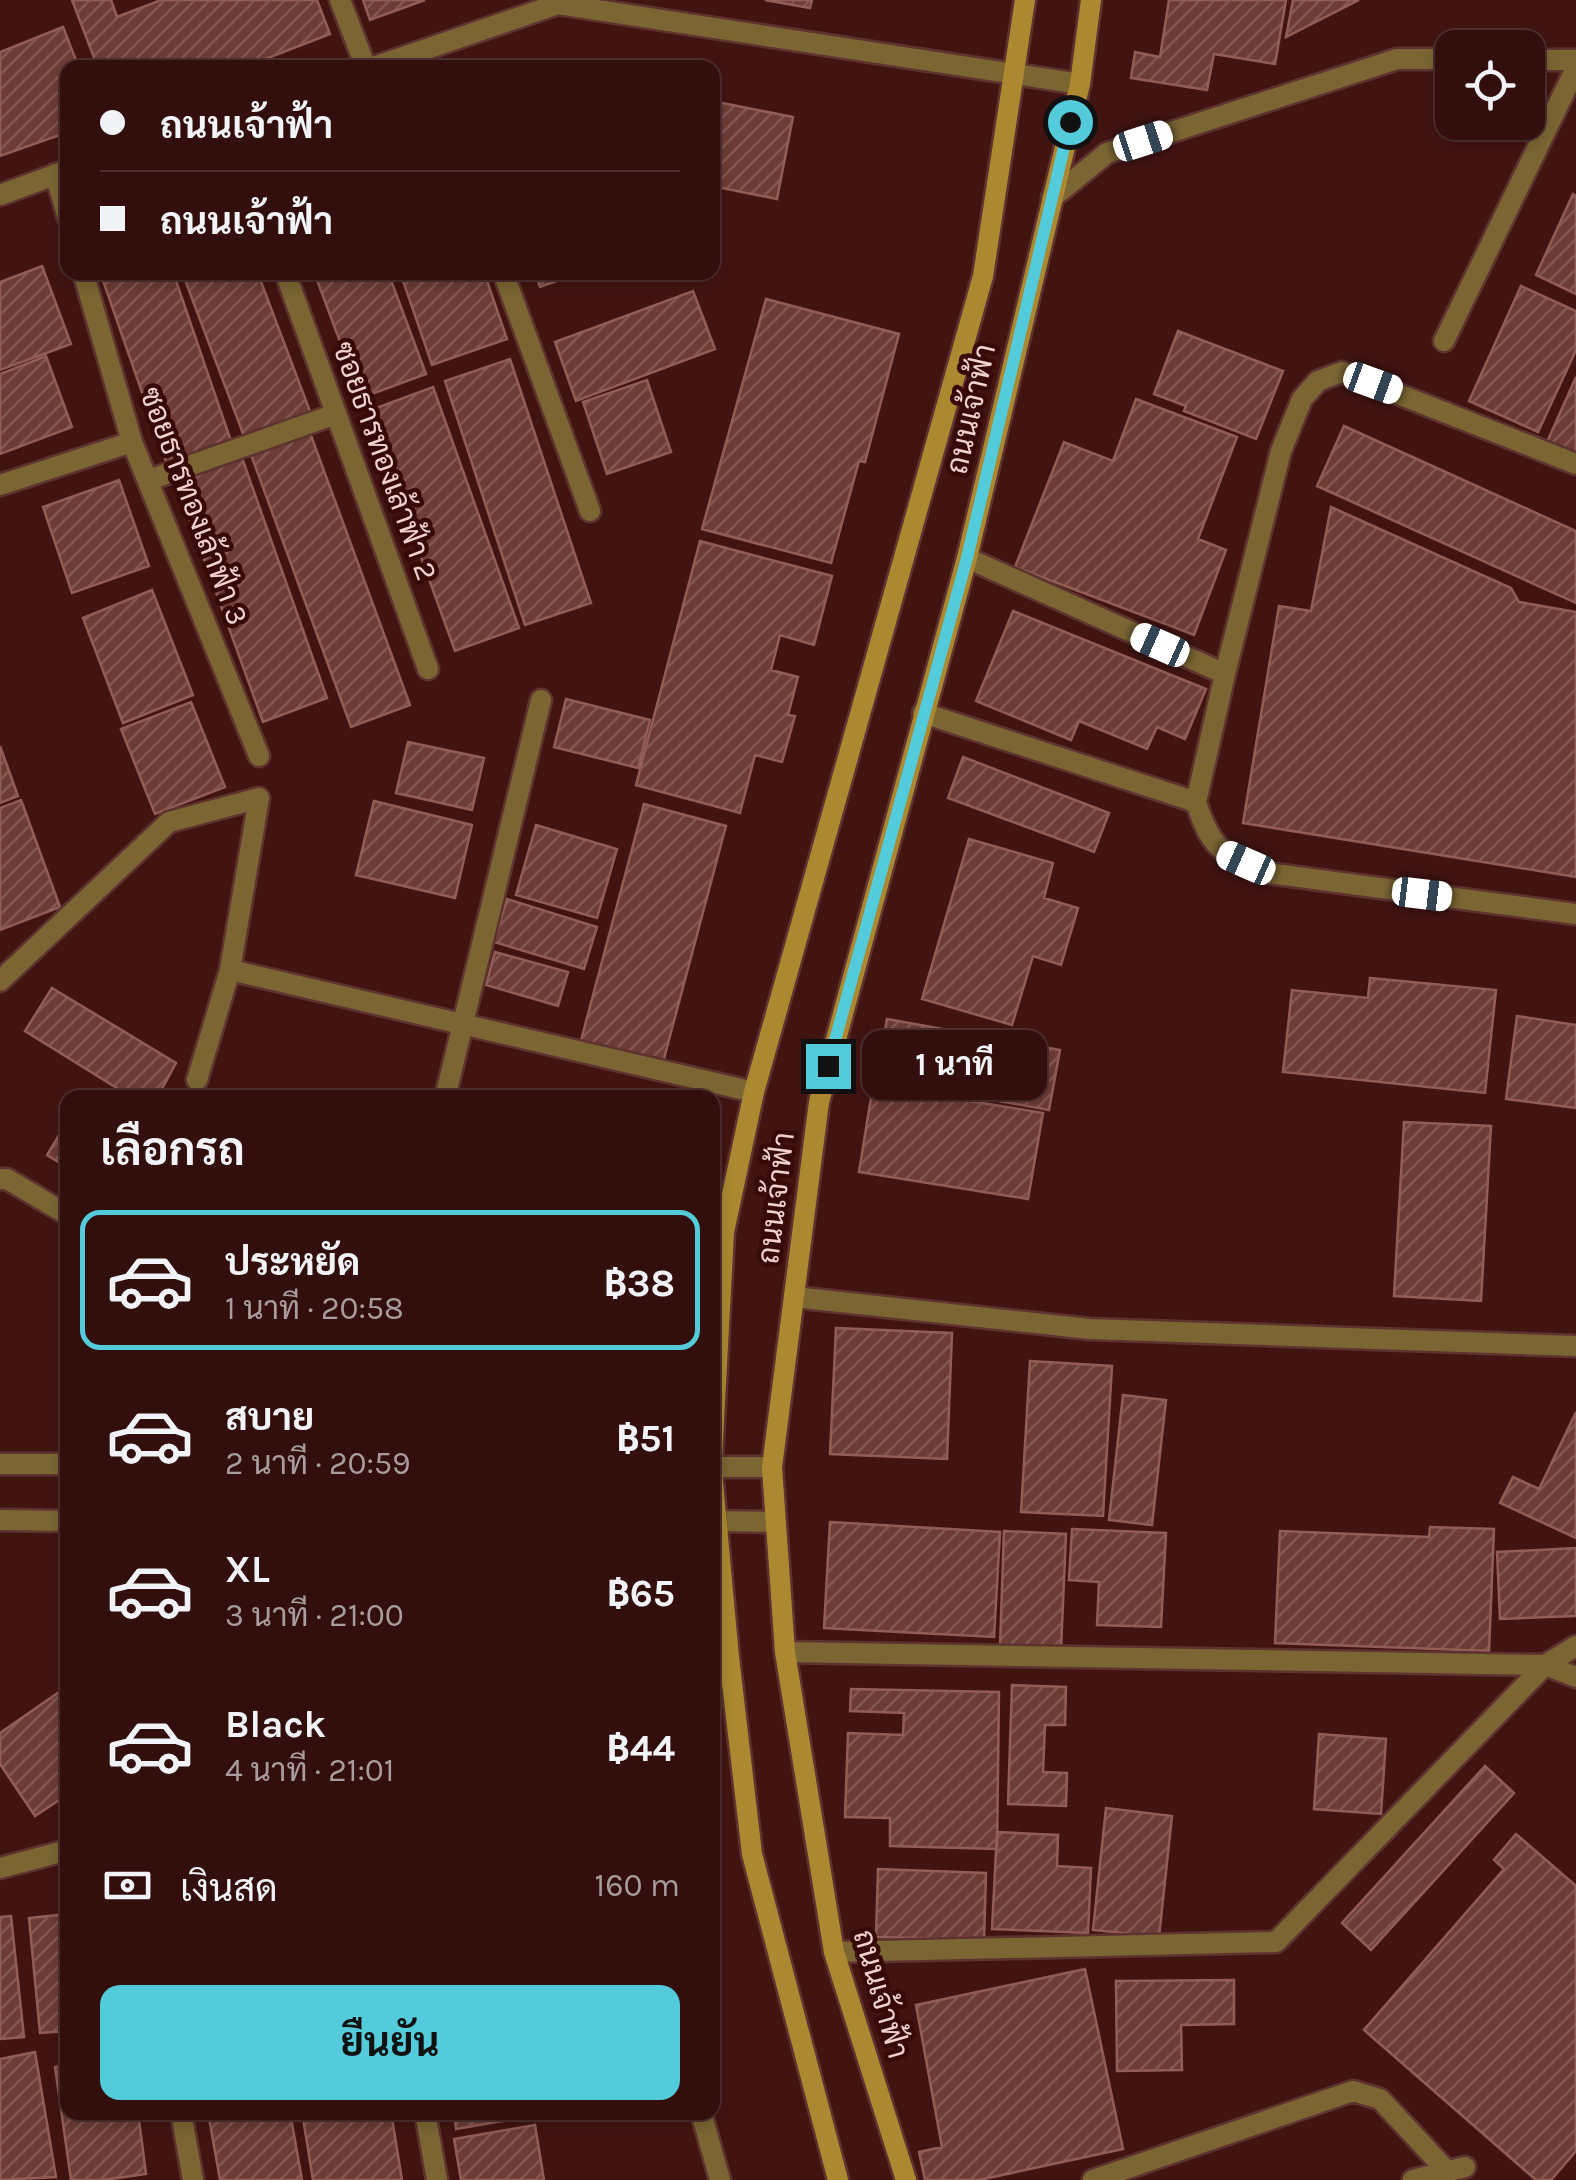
<!DOCTYPE html>
<html lang="th">
<meta charset="utf-8">
<style>
:root{--surface:#320f0d;--page:#3d1d1b;--text:#f1f3f6;--muted:#a89c9d;--line:#4d2f2e;--accent:#53cbda}
body{margin:0;font-family:Karla,Sarabun,sans-serif;background:var(--page);color:var(--text);height:100vh;display:flex;flex-direction:column;font-size:38px;white-space:nowrap}
*{box-sizing:border-box;margin:0}
p{font-size:32px;color:var(--muted)}
.icon{flex:none;width:55px;height:55px;fill:none;stroke:currentColor;stroke-width:2;stroke-linecap:round;stroke-linejoin:round}
.map{position:relative;flex:1;overflow:hidden}
.side{position:absolute;left:60px;top:1090px;width:660px;height:1030px;display:flex;flex-direction:column;background:var(--surface);border-radius:20px;box-shadow:0 5px 15px #0003,0 0 0 2px var(--line)}
.side>*{flex:none}
.guide{position:absolute;left:60px;top:60px;width:660px;height:220px;border-radius:20px;box-shadow:0 5px 15px #0003,0 0 0 2px var(--line);display:grid;align-content:center;height:220px;padding:0 40px;background:var(--surface)}
.fabs{position:absolute;left:1435px;top:30px;display:grid;gap:20px}
.fabs a{display:grid;place-items:center;width:110px;height:110px;border-radius:20px;background:var(--surface);box-shadow:0 5px 15px #0003,0 0 0 2px var(--line);font-size:50px}
.end{position:absolute;width:45px;height:45px;margin:-22px;border:12px solid #53cbda;background:#111;box-shadow:0 0 0 5px #111}
.from{border-radius:50%}
.bubble{position:absolute;height:70px;border-radius:20px;background:var(--surface);box-shadow:0 5px 15px #0003,0 0 0 2px var(--line);font-size:32px;font-weight:700;line-height:70px;text-align:center}
.car{position:absolute;width:30px;height:60px;margin:-30px -15px;border-radius:12px;box-shadow:0 0 8px 2px #0007;background:linear-gradient(#fff 24%,#345 0 40%,#fff 0 76%,#345 0 86%,#fff 0)}
.guide b{display:flex;align-items:center;gap:35px;height:95px;font-size:38px}
.guide b+b{border-top:2px solid var(--line)}
.guide i{width:25px;height:25px;background:var(--text)}
ul{padding:0;list-style:none}
li{display:flex;align-items:center;gap:30px;height:140px;margin:0 20px 15px;padding:0 20px;border:5px solid transparent;border-radius:20px}
li div{flex:1}
li b{display:block;font-size:38px}
li em{font-style:normal;font-weight:700}
li.selected{border-color:var(--accent)}
li>.icon{width:90px;height:90px;stroke-width:1.5}
h2{padding:0 40px;font-size:45px;line-height:120px}
.pay{display:flex;align-items:center;gap:25px;height:110px;padding:0 40px;font-size:38px}
.pay p{margin-inline-start:auto}
.action{display:flex;gap:20px;margin-top:auto;padding:20px 40px}
.action a{flex:1;height:115px;border-radius:20px;background:var(--accent);color:#111;font-size:40px;font-weight:700;line-height:115px;text-align:center}
.map>svg:first-child{display:block}
</style>
<div class="map">
<svg width="1576" height="2180" viewBox="0 0 1576 2180">
<defs>
<pattern id="building-hatch" width="6" height="6" patternUnits="userSpaceOnUse" patternTransform="scale(2.5)"><rect width="6" height="6" fill="#6e3c36"/><path d="M-1 1l2-2M0 6l6-6M5 7l2-2" fill="none" stroke="#835752"/></pattern>
</defs>
<rect width="100%" height="100%" fill="#421411"/>
<path fill="url(#building-hatch)" stroke="#935d57" stroke-width="2.5" d="M72,0H111L117,17L161,0H317L330,34L242,68H98Z
M363,0H425L370,20Z
M765,0H812L810,8Z
M1169,0H1286L1275,64L1214,54L1207,90L1131,78L1135,52L1160,57Z
M1293,0H1359L1286,37Z
M63,27L79,68H68V132L0,156V52Z
M712,101L793,117L777,199L712,186Z
M1573,194L1576,196V294L1536,275Z
M42,266L71,344L0,370V282Z
M100,272H173L232,444L168,467Z
M182,272H252L255,280L260,279L311,414L245,439Z
M314,272H388L426,374L361,398Z
M400,272H484L507,339L432,365Z
M535,272H582L540,287Z
M1521,286L1576,311V350L1538,432L1469,401Z
M693,291L715,349L576,401L555,342Z
M766,299L899,334L865,462L859,461L831,563L702,529Z
M1178,331L1283,371L1256,439L1184,411L1186,406L1154,394Z
M46,356L72,427L0,454V374Z
M510,359L591,603L525,625L445,381Z
M1576,377V455L1547,442Z
M647,380L671,452L607,474L583,402Z
M433,387L519,628L455,651L368,411Z
M1136,399L1237,437L1198,539L1226,550L1194,635L1015,567L1064,442L1113,461Z
M1344,426L1576,531V603L1317,486Z
M309,430L410,705L351,727L250,452Z
M241,455L327,698L263,722L175,479Z
M119,480L149,566L72,593L43,507Z
M1331,507L1511,588L1519,602L1576,612V877L1243,823L1279,606L1311,611Z
M700,541L832,576L814,645L780,635L771,670L798,677L788,715L795,716L782,762L755,755L740,813L636,785Z
M152,590L193,695L123,723L83,618Z
M1013,611L1206,689L1185,739L1157,727L1147,749L1079,721L1071,740L976,701Z
M566,699L650,720L638,768L554,747Z
M191,702L225,787L155,814L121,729Z
M408,742L484,758L472,810L396,793Z
M0,746L18,796L0,803Z
M963,757L1109,813L1094,852L948,798Z
M21,800L60,907L0,930V808Z
M374,801L472,825L455,898L356,875Z
M644,804L726,826L662,1066L580,1044Z
M536,825L617,849L597,918L516,895Z
M969,839L1053,863L1044,898L1078,908L1061,965L1033,956L1012,1025L922,999Z
M507,899L597,927L584,969L494,942Z
M495,952L568,972L558,1006L486,985Z
M1370,978L1496,990L1485,1093L1283,1072L1292,990L1368,998Z
M52,988L176,1063L157,1098H133L25,1031Z
M1517,1016L1576,1025V1108L1506,1099Z
M887,1019L1060,1050L1049,1110L877,1079Z
M873,1085L1043,1113L1028,1199L859,1172Z
M68,1120V1168L47,1155Z
M1404,1122L1491,1126L1481,1301L1394,1296Z
M836,1328L952,1333L947,1459L830,1454Z
M1030,1361L1112,1366L1103,1516L1021,1512Z
M1123,1395L1166,1400L1152,1525L1109,1520Z
M1576,1412V1538L1500,1503L1513,1477L1539,1489Z
M830,1522L1000,1532L994,1637L824,1628Z
M1430,1527L1494,1529L1489,1651L1275,1643L1280,1531L1429,1537Z
M1072,1529L1166,1533L1161,1627L1097,1625L1099,1582L1069,1580Z
M1004,1531L1066,1534L1061,1649L1000,1647Z
M1576,1548V1616L1500,1619L1497,1552Z
M1012,1685L1066,1687L1065,1725H1045L1043,1772L1067,1773L1066,1806L1008,1804Z
M851,1689L999,1692L997,1849L890,1846V1818L845,1817L848,1733L903,1735L904,1713L850,1711Z
M59,1692L68,1705V1794L35,1816L0,1764V1733Z
M1319,1734L1386,1739L1381,1814L1314,1809Z
M1485,1766L1514,1793L1371,1950L1342,1923Z
M1106,1808L1172,1816L1159,1937L1093,1930Z
M997,1832L1058,1835L1057,1866L1091,1868L1088,1933L992,1929Z
M1516,1834L1576,1886V2151L1551,2180H1536L1364,2030L1504,1869L1494,1860Z
M878,1869L986,1873L984,1940L876,1937Z
M68,1914V2031L40,2033L29,1918Z
M11,1916L24,2037L0,2039V1917Z
M1085,1969L1123,2149L979,2180H925L919,2152L942,2147L916,2005Z
M1234,1980V2024L1181,2025L1182,2070L1117,2071L1116,1981Z
M35,2052L56,2177L0,2180V2059Z
M68,2065V2112H138L146,2174L103,2180H71L55,2067Z
M208,2112H290L302,2180H220Z
M340,2112H391L402,2180H313L303,2118Z
M454,2112H538V2115L456,2129Z
M535,2125L544,2180H461L454,2139Z"/>
<g fill="none" stroke-linecap="round" stroke-linejoin="round">
<defs>
<path id="lane" d="M149,480L336,414
M967,558L1225,674L1196,802
M1225,674L1281,451L1302,399L1318,381L1342,372L1576,464
M923,713L1196,802C1212,852 1222,852 1268,873L1576,914"/>
<path id="street" d="M340,0L366,68
M1528,60H1576
M371,68L558,4L1080,84
M55,174L68,218
M0,195L68,170
M1052,198L1107,153L1397,59H1452
M83,272L132,442L259,756
M285,272L428,669
M503,272L590,511
M1444,341L1576,68
M0,485L132,442
M230,970L754,1092
M0,981L169,822L259,798L230,970L197,1080
M445,1098L541,700
M0,1179H7L68,1215
M794,1297L1090,1329L1576,1346
M0,1464H68
M712,1467H772
M0,1520L68,1521
M712,1521L775,1522
M785,1652L1545,1665L1576,1677
M0,1868L68,1850
M834,1952L1276,1942L1545,1665L1576,1646
M181,2112L193,2180
M425,2112L437,2180
M701,2112L720,2180
M1093,2180L1353,2091L1380,2099L1447,2171
M1413,2180L1465,2167"/>
<path id="secondary" d="M712,1459L724,1232L754,1092L983,276L1025,0
M712,1472L729,1657L752,1854L838,2180
M906,2180L834,1952L785,1652L772,1467L819,1102L967,558L1080,84L1091,0"/>
</defs>
<use href="#lane" stroke="#5e322f" stroke-width="25"/>
<use href="#street" stroke="#5e322f" stroke-width="25"/>
<use href="#secondary" stroke="#5e322f" stroke-width="25"/>
<use href="#lane" stroke="#7b6633" stroke-width="20"/>
<use href="#street" stroke="#7b6633" stroke-width="20"/>
<use href="#secondary" stroke="#ac8931" stroke-width="20"/>
</g>
<g fill="none" stroke-linecap="round" stroke-linejoin="round">
<path stroke="#53cbda" stroke-width="12" d="M828,1066L967,558L1070,122"/>
</g>
<g text-anchor="middle" stroke-width="9" stroke-linejoin="round" paint-order="stroke">
<g font-size="30" fill="#f1d2cd" stroke="#370a08">
<text transform="translate(971 409) rotate(-77)" y="10">ถนนเจ้าฟ้า</text>
<text transform="translate(385 461) rotate(70)" y="10">ซอยธารทองเล้าฟ้า 2</text>
<text transform="translate(194 506) rotate(69)" y="10">ซอยธารทองเล้าฟ้า 3</text>
<text transform="translate(776 1198) rotate(-83)" y="10">ถนนเจ้าฟ้า</text>
<text transform="translate(881 1994) rotate(74)" y="10">ถนนเจ้าฟ้า</text>
</g>
</g>
</svg>
<div class="fabs">
<a><svg class="icon" aria-label="locate" viewBox="0 0 24 24"><circle cx="12" cy="12" r="6"/><path d="M12 2v4M12 18v4M2 12h4M18 12h4"/></svg></a>
</div>
<i class="end from" style="left:1070px;top:122px"></i>
<i class="end" style="left:828px;top:1066px"></i>
<div class="bubble" style="left:862px;top:1030px;width:185px">1 นาที</div>
<i class="car" style="left:1143px;top:141px;rotate:72deg"></i>
<i class="car" style="left:1373px;top:383px;rotate:110deg"></i>
<i class="car" style="left:1160px;top:645px;rotate:294deg"></i>
<i class="car" style="left:1246px;top:863px;rotate:294deg"></i>
<i class="car" style="left:1422px;top:894px;rotate:97deg"></i>
<div class="guide">
<b><i class="from"></i>ถนนเจ้าฟ้า</b>
<b><i></i>ถนนเจ้าฟ้า</b>
</div>
<section class="side">
<h2>เลือกรถ</h2>
<ul>
<li class="selected"><svg class="icon" aria-label="car" viewBox="0 0 24 24"><path d="M5 17H2v-5l4-1 3-4h7l3 4 3 1v5h-3M9 17h6M6 11h13"/><circle cx="7" cy="17" r="2"/><circle cx="17" cy="17" r="2"/></svg><div><b>ประหยัด</b><p>1 นาที · 20:58</p></div><em>฿38</em></li>
<li><svg class="icon" aria-label="car" viewBox="0 0 24 24"><path d="M5 17H2v-5l4-1 3-4h7l3 4 3 1v5h-3M9 17h6M6 11h13"/><circle cx="7" cy="17" r="2"/><circle cx="17" cy="17" r="2"/></svg><div><b>สบาย</b><p>2 นาที · 20:59</p></div><em>฿51</em></li>
<li><svg class="icon" aria-label="car" viewBox="0 0 24 24"><path d="M5 17H2v-5l4-1 3-4h7l3 4 3 1v5h-3M9 17h6M6 11h13"/><circle cx="7" cy="17" r="2"/><circle cx="17" cy="17" r="2"/></svg><div><b>XL</b><p>3 นาที · 21:00</p></div><em>฿65</em></li>
<li><svg class="icon" aria-label="car" viewBox="0 0 24 24"><path d="M5 17H2v-5l4-1 3-4h7l3 4 3 1v5h-3M9 17h6M6 11h13"/><circle cx="7" cy="17" r="2"/><circle cx="17" cy="17" r="2"/></svg><div><b>Black</b><p>4 นาที · 21:01</p></div><em>฿44</em></li>
</ul>
<div class="pay"><svg class="icon" aria-label="cash" viewBox="0 0 24 24"><path d="M3 7h18v10H3z"/><circle cx="12" cy="12" r="2"/></svg>เงินสด<p>160 m</p></div>
<div class="action"><a>ยืนยัน</a></div>
</section>
</div>
